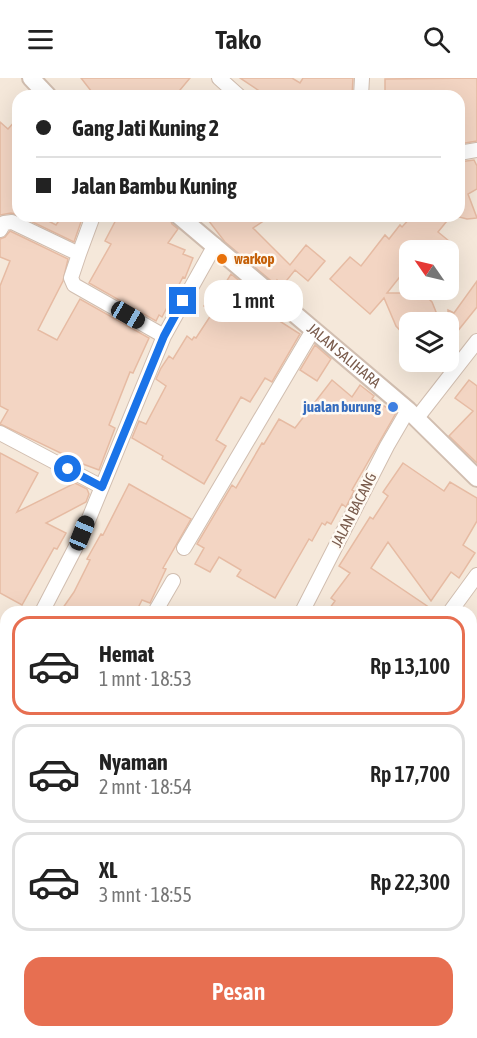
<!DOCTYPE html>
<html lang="id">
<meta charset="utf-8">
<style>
:root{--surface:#fff;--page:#f2f2f2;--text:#222;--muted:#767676;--line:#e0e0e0;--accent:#e76f51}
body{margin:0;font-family:"Asap Condensed",sans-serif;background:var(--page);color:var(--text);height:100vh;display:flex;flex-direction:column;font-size:22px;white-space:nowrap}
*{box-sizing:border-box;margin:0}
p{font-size:20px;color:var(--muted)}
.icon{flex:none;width:33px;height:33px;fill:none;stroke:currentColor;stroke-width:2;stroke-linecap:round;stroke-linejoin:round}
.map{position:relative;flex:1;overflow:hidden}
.side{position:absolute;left:0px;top:528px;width:477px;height:432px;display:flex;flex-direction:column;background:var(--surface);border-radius:18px 18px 0 0;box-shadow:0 6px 24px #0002}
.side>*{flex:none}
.banner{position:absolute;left:12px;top:12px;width:453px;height:132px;border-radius:18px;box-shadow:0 6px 24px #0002;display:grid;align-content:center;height:132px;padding:0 24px;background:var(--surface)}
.needle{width:39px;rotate:304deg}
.controls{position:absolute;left:399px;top:162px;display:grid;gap:12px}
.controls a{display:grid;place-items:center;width:60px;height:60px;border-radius:12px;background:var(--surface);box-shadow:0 6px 24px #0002;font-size:30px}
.end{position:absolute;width:27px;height:27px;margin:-14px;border:8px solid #1a73e8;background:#fff;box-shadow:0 0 0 3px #fff}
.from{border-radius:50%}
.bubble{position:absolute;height:42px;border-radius:18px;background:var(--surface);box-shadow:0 6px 24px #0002;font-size:20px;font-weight:600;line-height:42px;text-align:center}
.car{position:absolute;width:18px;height:36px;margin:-18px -9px;border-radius:8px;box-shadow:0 0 4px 2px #0007;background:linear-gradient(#222 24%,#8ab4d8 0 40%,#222 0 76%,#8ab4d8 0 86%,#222 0)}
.banner b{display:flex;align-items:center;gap:21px;height:57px;font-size:22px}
.banner b+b{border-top:2px solid var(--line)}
.banner i{width:15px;height:15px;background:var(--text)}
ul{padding:10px 0 0;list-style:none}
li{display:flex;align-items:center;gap:18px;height:99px;margin:0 12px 9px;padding:0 12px;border:3px solid var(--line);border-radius:18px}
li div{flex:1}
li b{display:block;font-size:22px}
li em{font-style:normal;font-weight:600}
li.active{border-color:var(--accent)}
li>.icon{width:54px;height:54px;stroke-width:1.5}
.primary-button{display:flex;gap:12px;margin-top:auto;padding:12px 24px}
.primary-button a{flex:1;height:69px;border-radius:18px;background:var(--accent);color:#fff;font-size:24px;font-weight:600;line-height:69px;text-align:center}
header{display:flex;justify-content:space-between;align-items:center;height:78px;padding:0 24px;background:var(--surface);font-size:27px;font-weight:600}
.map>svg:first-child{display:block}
</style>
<header><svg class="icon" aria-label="menu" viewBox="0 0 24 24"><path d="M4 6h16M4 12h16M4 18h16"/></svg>Tako<svg class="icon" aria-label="search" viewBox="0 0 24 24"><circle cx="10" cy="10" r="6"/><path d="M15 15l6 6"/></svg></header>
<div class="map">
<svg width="477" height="960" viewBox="0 0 477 960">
<rect width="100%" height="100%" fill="#fdf6ec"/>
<path fill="#f5e8da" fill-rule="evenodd" d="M0,0H477V960H0ZM18,18H459V138H18ZM410,172H448V212H410ZM410,244H448V284H410ZM6,534H471V954H6Z"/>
<path fill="#f3e8fa" d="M471,683L477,688V756L471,764Z
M269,954H362L358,960H281Z"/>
<path fill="#f3d5c3" stroke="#e6bba3" stroke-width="1.5" d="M81,0H190L175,18H95Z
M240,0H292L300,5L303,0H353L352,18H267Z
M477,0V63L459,66V18H385V1Z
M18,40V137L11,135L0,137V44L8,51Z
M474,82L477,88V111L468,116L477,140L467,141L459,139V84Z
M20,138H39L56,147L62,138H83L74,164Z
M118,138H169L172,146L178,151L168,165L185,172L183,176L193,180L185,200L183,199L162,239L159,237L156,243L89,205L111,166L105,163Z
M205,138H271L253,150L290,187L306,167L325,183L308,203L295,192L283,207L277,202L275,206L225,164Z
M412,138H451L438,154L449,163L442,172H410V186L387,215H418L426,218L432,224L440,244H410V263L396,248L384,220L370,236L330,201L350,179L361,188L385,157L389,161L400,147L402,149Z
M10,153L68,181L63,203L38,252L57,262L80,221L149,260L133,295L130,294L115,332L109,347L115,350L99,392L64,379L65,377L0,346L8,332L0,328V208L10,183L0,179V161L5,159Z
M231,196L264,223L259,230L300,256L272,304L265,300L250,324L241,319L216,362L226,368L204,406L162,381L163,378L132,360L139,343L146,346L166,308L156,301L161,290L169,278L173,281L187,258L192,262L194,259L196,260L213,234L204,228L218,205L223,209Z
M477,203V229L448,265V232L454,235Z
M315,267L331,281L317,303L300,292Z
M332,302L352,319L360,307L374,318L372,321L396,335L352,412L354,413L346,429L342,426L331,446L327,444L325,447L322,445L312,463L309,461L275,520L237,498L241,492L219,479L210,494L195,486L204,470L197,466L232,407L236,410L262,365L264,366L279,341L295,350Z
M469,302L477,308V385L449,358L473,333L455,320Z
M0,375L38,395L17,434L75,405L87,411L89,416L86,424L46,445L66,455L57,471L54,470L22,527L0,515Z
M403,385L444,413L450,404L477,420V443L463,467L475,475L459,500L451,494L431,523L388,464L371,490L436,534H327L335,523L331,520L350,495L339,488L370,439L373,441L388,418L383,414Z
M129,406L191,441L163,490L166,491L150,525L142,522L136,534H60L74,514L90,482L87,481L101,456L103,457Z"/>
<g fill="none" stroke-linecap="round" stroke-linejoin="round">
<defs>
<path id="minor" d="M219,0L239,18
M361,18L362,0
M459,75L477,72
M0,152L4,145L12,144L79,176L71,200L74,207L164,258
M79,176L93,138
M417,340L477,263
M0,355L102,409
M184,470L313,252
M42,534L83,455L164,258L215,167
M155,534L173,503
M302,534L387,368L408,332
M450,534L477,497
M0,556L6,558
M0,639L6,628
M0,678L6,683
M0,743L6,736
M0,777L6,781
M0,854L6,857
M212,954L231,960
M187,960L190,954"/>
<g id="tertiary">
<path d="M31,0L48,18"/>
<path id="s1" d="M179,138L408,332L477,400"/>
</g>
<path id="secondary" d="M471,819L477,810
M471,850L477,842
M384,960L387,954
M401,960L404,954"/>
</defs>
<use href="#minor" stroke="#d1beb0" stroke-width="16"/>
<use href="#tertiary" stroke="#d1beb0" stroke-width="20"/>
<use href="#secondary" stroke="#d6c0b0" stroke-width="22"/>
<use href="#minor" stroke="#fff" stroke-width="14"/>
<use href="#tertiary" stroke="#fff" stroke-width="16"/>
<use href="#secondary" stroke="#fff" stroke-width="20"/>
</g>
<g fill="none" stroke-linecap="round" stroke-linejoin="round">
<path stroke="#1a73e8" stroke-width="8" d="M68,391L102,409L164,258L183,223"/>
</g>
<circle fill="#e8710a" stroke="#fffaf3" stroke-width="2" cx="222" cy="181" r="6"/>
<circle fill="#3f7fe0" stroke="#fffaf3" stroke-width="2" cx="393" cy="329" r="6"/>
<g text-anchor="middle" stroke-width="5" stroke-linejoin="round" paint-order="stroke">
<g font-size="15" font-weight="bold" fill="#c56008" stroke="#fffaf3" text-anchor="start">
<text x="234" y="186">warkop</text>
</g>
<g font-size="15" fill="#7a5c4d" stroke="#fffaf3">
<text dy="5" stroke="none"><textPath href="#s1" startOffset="216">JALAN SALIHARA</textPath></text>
<text transform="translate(354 432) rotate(-63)" y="5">JALAN BACANG</text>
</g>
<g font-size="15" font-weight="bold" fill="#366cbe" stroke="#fffaf3" text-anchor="end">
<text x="381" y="334">jualan burung</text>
</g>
</g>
</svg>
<div class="controls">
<a><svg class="needle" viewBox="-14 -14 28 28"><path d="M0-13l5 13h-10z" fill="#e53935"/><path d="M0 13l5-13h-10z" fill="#767676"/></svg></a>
<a><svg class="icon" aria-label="layers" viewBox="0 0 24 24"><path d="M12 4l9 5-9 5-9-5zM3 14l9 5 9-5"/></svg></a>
</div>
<i class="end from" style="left:68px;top:391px"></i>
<i class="end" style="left:183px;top:223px"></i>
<div class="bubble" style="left:204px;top:202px;width:99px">1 mnt</div>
<i class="car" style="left:128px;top:237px;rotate:120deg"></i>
<i class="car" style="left:82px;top:455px;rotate:22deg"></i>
<div class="banner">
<b><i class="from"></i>Gang Jati Kuning 2</b>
<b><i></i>Jalan Bambu Kuning</b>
</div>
<section class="side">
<ul>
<li class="active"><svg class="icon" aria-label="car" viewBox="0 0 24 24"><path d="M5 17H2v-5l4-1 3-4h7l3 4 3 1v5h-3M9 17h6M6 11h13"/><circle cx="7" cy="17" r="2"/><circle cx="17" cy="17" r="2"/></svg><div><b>Hemat</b><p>1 mnt · 18:53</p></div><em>Rp 13,100</em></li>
<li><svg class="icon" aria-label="car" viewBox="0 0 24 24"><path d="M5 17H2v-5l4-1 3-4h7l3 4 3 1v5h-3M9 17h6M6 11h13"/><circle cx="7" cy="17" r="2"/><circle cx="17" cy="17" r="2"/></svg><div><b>Nyaman</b><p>2 mnt · 18:54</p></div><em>Rp 17,700</em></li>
<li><svg class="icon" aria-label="car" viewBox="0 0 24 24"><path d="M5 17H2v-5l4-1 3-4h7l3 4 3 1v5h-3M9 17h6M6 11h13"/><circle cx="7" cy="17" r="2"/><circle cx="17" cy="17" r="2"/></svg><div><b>XL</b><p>3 mnt · 18:55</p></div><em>Rp 22,300</em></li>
</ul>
<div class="primary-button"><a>Pesan</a></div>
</section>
</div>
